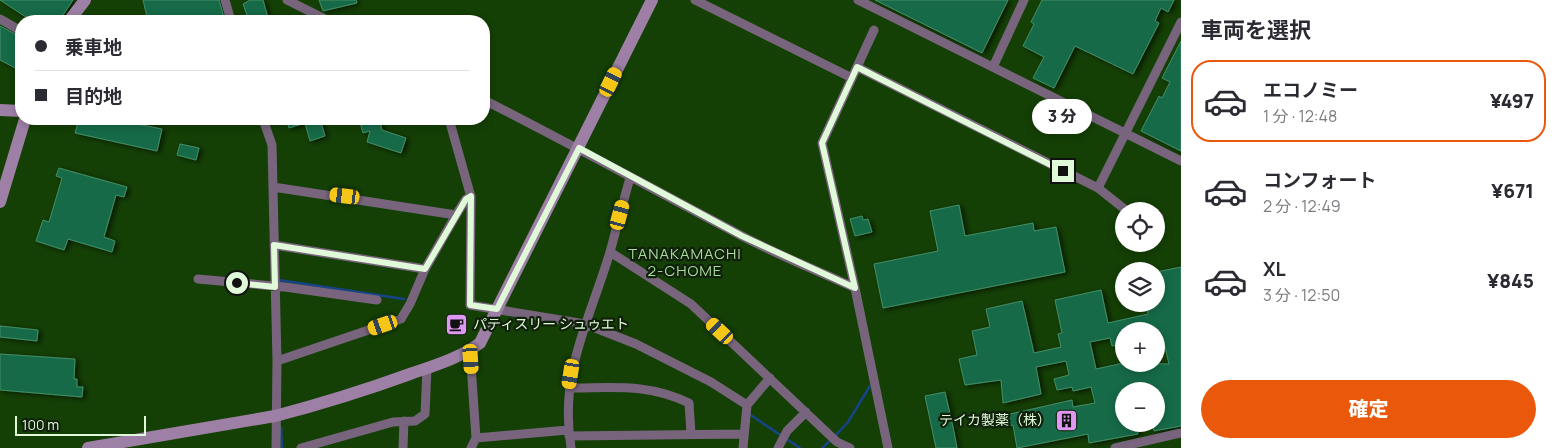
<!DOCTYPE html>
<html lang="ja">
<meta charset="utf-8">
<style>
:root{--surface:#fff;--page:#f7f7f7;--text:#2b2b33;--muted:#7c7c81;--line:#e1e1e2;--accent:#ea580c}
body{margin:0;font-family:Manrope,"Noto Sans JP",sans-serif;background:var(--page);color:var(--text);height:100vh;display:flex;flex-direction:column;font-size:19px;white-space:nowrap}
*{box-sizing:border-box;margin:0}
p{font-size:16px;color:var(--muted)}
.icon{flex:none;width:28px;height:28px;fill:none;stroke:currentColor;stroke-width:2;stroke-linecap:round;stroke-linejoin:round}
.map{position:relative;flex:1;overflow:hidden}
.drawer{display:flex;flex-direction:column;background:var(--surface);width:375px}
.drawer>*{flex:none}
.guide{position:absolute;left:15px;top:15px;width:475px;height:110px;border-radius:20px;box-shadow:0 2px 8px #0003;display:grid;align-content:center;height:110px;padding:0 20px;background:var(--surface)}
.controls{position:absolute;left:1115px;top:202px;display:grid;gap:10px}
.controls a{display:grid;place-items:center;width:50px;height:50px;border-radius:50%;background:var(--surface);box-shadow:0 2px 8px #0003;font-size:25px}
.scale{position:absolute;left:15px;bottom:12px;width:131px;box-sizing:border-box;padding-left:5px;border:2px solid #e0f9d9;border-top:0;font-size:14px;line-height:18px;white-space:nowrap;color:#e0f9d9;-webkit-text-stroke:4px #0f210a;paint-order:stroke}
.end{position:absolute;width:22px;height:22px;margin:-11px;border:6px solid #e0f9d9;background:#111;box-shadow:0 0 0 2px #111}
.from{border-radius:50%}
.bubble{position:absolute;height:35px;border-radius:18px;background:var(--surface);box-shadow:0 2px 8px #0003;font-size:16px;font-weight:800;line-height:35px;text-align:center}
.car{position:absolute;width:15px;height:30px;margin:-15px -8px;border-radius:6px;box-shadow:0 0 4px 1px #0007;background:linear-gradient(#f5c518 24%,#345 0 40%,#f5c518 0 76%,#345 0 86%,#f5c518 0)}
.guide b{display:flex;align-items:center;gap:18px;height:48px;font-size:19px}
.guide b+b{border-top:1px solid var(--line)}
.guide i{width:12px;height:12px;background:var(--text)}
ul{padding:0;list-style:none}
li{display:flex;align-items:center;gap:15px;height:82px;margin:0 10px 8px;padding:0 10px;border:2px solid transparent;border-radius:20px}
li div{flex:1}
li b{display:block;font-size:19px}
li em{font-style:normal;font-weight:800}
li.selected{border-color:var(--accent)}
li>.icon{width:45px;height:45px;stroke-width:1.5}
h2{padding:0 20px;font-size:22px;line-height:60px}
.primary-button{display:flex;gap:10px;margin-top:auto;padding:10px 20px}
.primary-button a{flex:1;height:58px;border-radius:30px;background:var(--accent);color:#fff;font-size:20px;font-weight:800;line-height:58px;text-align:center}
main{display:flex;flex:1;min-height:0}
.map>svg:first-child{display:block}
</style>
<main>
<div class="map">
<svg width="1181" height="448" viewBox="0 0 1181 448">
<defs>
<filter id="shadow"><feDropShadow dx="3" dy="1.5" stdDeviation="2.5" flood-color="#0009"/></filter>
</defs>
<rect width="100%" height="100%" fill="#143f05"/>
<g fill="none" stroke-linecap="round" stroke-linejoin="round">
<path stroke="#164489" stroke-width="2.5" d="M279,283V280L404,299
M749,414L800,448
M281,427L282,448
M835,436L848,422L870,386
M822,448L831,440"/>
</g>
<path fill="#196b46" stroke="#428e67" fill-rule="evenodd" filter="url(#shadow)" d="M0,0H73L59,21H32Z
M143,0H219L225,21H204L203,19L195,21H148Z
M250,0H263L269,21H249L243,4Z
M319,0H356L357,3L323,11Z
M875,0H1008L982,53Z
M1042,0H1174L1168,12L1161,8L1155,21L1159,23L1133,74L1075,46L1054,88L1033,78L1044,57L1023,46L1034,24L1031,22Z
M0,26L21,37V71L0,60Z
M1181,41V151L1141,131L1159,96L1162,98L1170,82L1162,78Z
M79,119H112L162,129L157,151L75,133Z
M286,119H320L325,136L310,141L305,123L289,128Z
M359,119H379L382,130L406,138L401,153L367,142L370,131L363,133Z
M180,144L199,148L196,160L177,155Z
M59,168L127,187L124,197L116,195L104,237L115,241L112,252L68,239L64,250L36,241L43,220L49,222L62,178L56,176Z
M959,205L965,236L1033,223L1034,231L1056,227L1065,272L883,308L874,264L938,251L930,211Z
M862,216L863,220L868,219L872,232L855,236L850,219Z
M1181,267V426L1154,431L1152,424H1156V391H1124V424H1136L1138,434L1089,443L1088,434L1017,448L1013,425L1008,426L1006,415L1072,400L1073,407L1095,403L1091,387L1073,391L1072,387L1057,390L1054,379L1069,375L1066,361L1036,367L1041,394L1003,403L1001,380L965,385L959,359L977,355L972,331L990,327L986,309L1022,301L1034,353L1061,347L1058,334L1062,333L1055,300L1101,290L1108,323L1148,314L1146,304H1156V272ZM1124,331H1159L1161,343H1164L1169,364L1124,363L1096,369L1090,342L1110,338L1112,346L1124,343Z
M0,326L38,330L37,341L0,337Z
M0,354L75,359L74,379H77V387H83L82,397L0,390Z
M945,392L953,427L957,448H936L925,396Z"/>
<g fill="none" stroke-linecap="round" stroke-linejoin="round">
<path stroke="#78657d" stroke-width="9" d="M225,0L231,21
M287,0L329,21
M695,0L852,78
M858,0L1181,161
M0,19L21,31
M857,67L1098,188L1127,211
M993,67L1024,0
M484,100C571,144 656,191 742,236C778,255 818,271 855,288L888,448
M263,119L272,145L277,361L276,448
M449,119L471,197L470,305L585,324L636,344L711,382L747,405
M273,187L456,215L425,269L410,304L401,319L277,361
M1098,188L1181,22
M456,215L466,199L471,196
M1156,216L1159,217
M274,245L425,269
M610,252L691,304L837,442L850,448
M198,279L285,287L377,300
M855,288L822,143L874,30
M470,350L476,438L471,448
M569,388C614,388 647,383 689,403L691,434
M569,436L743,434
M476,438L568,430
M301,448L393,422L415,421L425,414L427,368
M403,448L404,421
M571,448C559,372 589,322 610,252C617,227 623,202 630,178
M743,448L747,405L770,378
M778,448L787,431L806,412
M1115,448L1181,433"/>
<path stroke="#9e80a6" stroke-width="12" d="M69,21L85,0
M0,110L21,111
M0,202L25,119
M88,448L275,416C321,404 366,390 410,374C433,366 460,358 480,343L652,0"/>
</g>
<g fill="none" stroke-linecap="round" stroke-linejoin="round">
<path stroke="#e0f9d9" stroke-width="6" d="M237,283L275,287L274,245L425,269L466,199L471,196L470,305L497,309L579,148L742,236L855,288L822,143L857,67L1063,171"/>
</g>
<defs>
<symbol id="cafe-square" viewBox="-11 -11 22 22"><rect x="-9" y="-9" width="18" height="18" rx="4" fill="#df98f1" stroke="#0f210a"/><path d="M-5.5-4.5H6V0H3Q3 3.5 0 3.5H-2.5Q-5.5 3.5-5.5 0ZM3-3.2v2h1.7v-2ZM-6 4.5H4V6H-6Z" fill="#111"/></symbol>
<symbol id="building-square" viewBox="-11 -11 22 22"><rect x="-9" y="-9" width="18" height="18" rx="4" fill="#df98f1" stroke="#0f210a"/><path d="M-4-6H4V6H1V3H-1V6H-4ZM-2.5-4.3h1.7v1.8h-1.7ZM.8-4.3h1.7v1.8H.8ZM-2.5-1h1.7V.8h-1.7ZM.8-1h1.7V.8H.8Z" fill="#111"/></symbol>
</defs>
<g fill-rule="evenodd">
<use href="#cafe-square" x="444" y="312" width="25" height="25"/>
<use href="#building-square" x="1054" y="408" width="25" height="25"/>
</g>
<g text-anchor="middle" stroke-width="4.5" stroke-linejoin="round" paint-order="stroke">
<g font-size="14" fill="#e0f9d9" stroke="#0f210a" text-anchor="start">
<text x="473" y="329">パティスリー シュゥエト</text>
<text x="1051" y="425" text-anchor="end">テイカ製薬（株）</text>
</g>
<g font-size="15" letter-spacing="1" fill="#aada9d" stroke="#0f210a">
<text x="685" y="259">TANAKAMACHI<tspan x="685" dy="17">2-CHOME</tspan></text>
</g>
</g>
</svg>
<div class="controls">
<a><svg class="icon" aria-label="locate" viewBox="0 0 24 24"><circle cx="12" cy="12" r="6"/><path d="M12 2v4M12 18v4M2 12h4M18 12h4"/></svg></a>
<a><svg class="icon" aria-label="layers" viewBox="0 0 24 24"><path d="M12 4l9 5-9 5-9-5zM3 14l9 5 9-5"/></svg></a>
<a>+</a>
<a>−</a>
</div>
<div class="scale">100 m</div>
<i class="end from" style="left:237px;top:283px"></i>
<i class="end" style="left:1063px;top:171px"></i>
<div class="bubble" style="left:1032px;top:99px;width:60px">3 分</div>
<i class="car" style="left:611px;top:82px;rotate:26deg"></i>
<i class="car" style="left:345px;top:196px;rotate:277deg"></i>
<i class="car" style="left:620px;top:215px;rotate:15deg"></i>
<i class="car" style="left:383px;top:325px;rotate:251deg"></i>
<i class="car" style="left:720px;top:331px;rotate:313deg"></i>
<i class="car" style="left:471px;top:359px;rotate:176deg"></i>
<i class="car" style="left:571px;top:374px;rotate:189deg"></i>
<div class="guide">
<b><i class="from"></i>乗車地</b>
<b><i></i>目的地</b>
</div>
</div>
<section class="drawer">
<h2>車両を選択</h2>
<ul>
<li class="selected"><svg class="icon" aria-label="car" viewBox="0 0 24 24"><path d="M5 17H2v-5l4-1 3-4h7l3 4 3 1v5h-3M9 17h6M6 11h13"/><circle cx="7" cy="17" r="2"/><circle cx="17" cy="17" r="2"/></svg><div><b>エコノミー</b><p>1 分 · 12:48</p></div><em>¥497</em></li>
<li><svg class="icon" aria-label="car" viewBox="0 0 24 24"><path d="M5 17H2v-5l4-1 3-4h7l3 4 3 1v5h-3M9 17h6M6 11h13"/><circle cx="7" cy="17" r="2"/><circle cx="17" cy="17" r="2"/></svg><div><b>コンフォート</b><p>2 分 · 12:49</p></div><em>¥671</em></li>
<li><svg class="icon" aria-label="car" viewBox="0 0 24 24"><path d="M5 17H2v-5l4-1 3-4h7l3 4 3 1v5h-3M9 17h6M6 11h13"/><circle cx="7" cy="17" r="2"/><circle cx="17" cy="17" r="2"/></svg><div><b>XL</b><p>3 分 · 12:50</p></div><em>¥845</em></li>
</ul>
<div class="primary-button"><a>確定</a></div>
</section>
</main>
